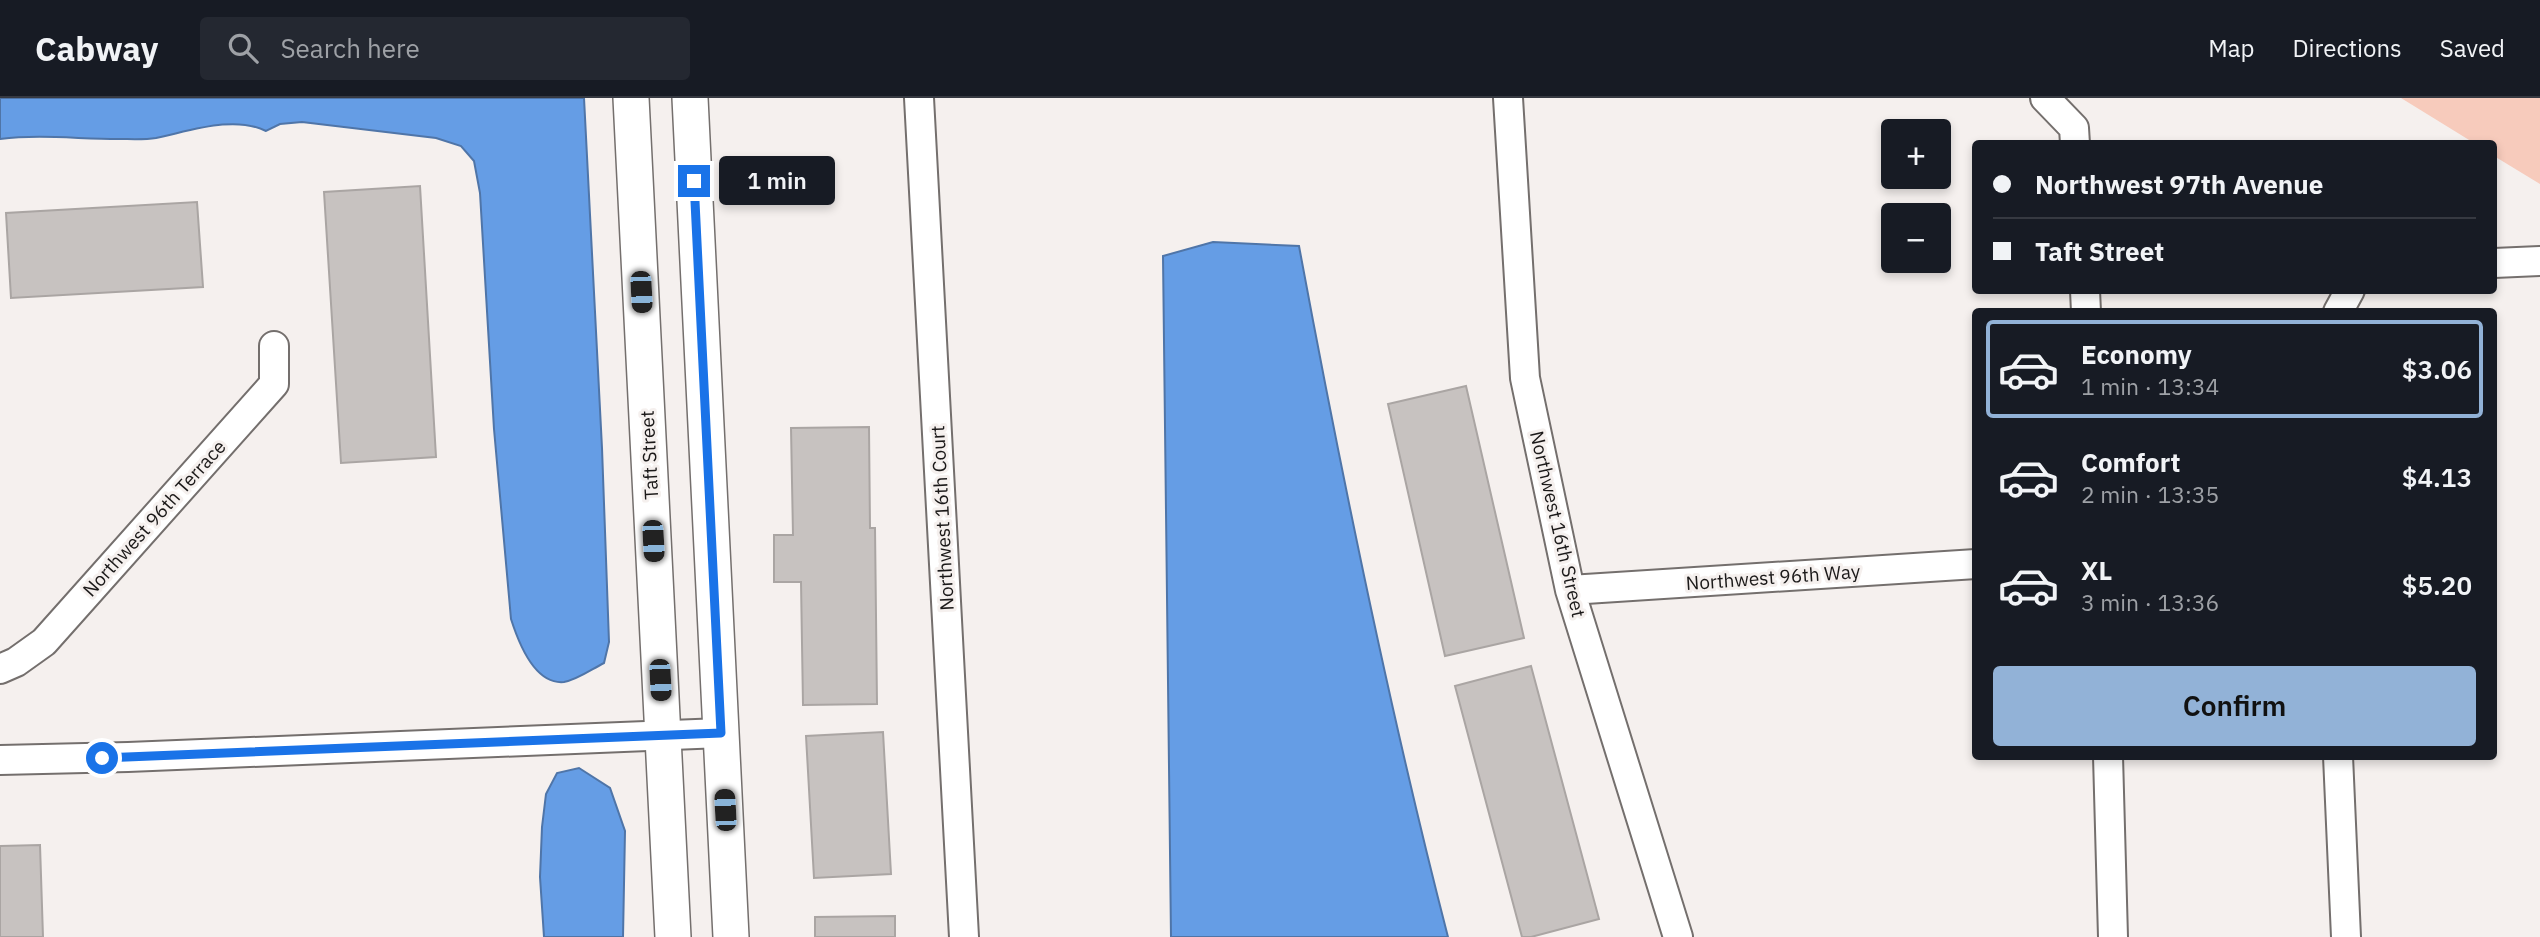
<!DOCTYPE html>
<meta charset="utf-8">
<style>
:root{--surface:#171b24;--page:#242831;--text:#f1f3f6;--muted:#9ea1a6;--line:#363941;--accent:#92b2d7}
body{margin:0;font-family:"IBM Plex Sans",sans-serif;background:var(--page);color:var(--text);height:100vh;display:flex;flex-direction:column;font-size:26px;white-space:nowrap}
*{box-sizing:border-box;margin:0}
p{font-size:23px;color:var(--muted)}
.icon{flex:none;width:38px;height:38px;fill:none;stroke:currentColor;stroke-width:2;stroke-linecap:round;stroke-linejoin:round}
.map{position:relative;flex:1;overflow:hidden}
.details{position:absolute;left:1972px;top:210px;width:525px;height:452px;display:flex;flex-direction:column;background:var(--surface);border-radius:7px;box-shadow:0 4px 10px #0003}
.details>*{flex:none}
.banner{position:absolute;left:1972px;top:42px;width:525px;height:154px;border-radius:7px;box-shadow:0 4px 10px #0003;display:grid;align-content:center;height:154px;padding:0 21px;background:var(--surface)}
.buttons{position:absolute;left:1881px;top:21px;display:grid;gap:14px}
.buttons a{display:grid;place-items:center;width:70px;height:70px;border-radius:7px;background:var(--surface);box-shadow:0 4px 10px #0003;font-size:35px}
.end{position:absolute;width:32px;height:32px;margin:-16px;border:9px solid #1a73e8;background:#fff;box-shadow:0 0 0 4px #fff}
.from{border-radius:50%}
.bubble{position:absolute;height:49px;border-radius:7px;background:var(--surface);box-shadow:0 4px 10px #0003;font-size:23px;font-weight:600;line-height:49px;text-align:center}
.car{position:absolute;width:21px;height:42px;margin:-21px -10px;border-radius:9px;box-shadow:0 0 5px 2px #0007;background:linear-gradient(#222 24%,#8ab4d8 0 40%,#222 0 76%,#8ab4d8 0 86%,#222 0)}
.banner b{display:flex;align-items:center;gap:24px;height:66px;font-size:26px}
.banner b+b{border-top:2px solid var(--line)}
.banner i{width:18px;height:18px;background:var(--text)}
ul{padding:12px 0 0;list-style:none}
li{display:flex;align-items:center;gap:21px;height:98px;margin:0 14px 10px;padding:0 7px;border:4px solid transparent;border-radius:7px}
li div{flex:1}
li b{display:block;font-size:26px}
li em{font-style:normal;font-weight:600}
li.current{border-color:var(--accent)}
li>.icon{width:63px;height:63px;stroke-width:1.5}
.cta{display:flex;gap:14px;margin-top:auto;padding:14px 21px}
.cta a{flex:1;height:80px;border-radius:7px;background:var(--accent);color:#111;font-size:28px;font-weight:600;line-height:80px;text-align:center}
header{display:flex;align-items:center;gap:42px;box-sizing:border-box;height:98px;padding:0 35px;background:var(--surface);border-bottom:2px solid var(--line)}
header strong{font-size:33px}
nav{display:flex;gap:38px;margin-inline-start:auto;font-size:24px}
.search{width:490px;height:63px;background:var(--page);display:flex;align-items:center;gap:18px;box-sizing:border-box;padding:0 24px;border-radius:7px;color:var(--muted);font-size:26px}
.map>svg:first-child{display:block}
</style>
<header>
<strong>Cabway</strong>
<div class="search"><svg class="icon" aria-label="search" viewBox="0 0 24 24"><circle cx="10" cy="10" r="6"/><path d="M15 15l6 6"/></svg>Search here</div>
<nav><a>Map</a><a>Directions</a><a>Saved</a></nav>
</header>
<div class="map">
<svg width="2540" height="839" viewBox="0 0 2540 839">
<rect width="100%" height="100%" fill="#f5f0ee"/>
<path fill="#f7cbbc" d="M2401,0H2540V86L2494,58V46L2474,45Z"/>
<path fill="#659de5" stroke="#4f75a8" stroke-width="2" d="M0,0H584L602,350L609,544L604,565C592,571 577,582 564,584C534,587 518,543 511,521L494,331L480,95L474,63L461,48L436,40L302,24L280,26L266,33C234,17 190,33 156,40C144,42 130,41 118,41C78,41 40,36 0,41Z
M1213,144L1299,148C1342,380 1389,611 1448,839H1171L1163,158Z
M579,670L610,690L625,733L623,839H544L540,779L542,729L546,696L557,675Z"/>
<path fill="#c7c2c0" stroke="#aaa5a3" stroke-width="2" d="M420,88L436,359L341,365L324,94Z
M197,104L203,189L11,200L6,115Z
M1466,288L1524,540L1445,558L1388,306Z
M869,329L870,430H875L877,606L803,607L801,484H774V437H793L791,330Z
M1531,568L1599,821L1531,839H1522L1455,588Z
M883,634L891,776L814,780L806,638Z
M40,747L43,839H0V748Z
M895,818V839H815V819Z"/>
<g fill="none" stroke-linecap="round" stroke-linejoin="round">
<defs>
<path id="minor" d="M919,0L964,839
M1508,0L1525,280L1570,492L1678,839
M2045,0L2074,30L2075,46
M2494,165L2540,163
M2085,192L2086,214
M2338,214L2350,192
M1570,492L1976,466
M0,571L16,564L44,544L274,286V248
M2108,658L2113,839
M2338,658L2346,839
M0,662L128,659L721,635"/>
<path id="tertiary" d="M631,0L673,839
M690,0L731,839"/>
</defs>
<use href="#minor" stroke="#746f6d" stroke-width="32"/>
<use href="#tertiary" stroke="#746f6d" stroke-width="38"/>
<use href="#minor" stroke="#fff" stroke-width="28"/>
<use href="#tertiary" stroke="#fff" stroke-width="35"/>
</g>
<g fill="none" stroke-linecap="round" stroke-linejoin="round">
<path stroke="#1a73e8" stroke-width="9" d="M102,660L721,635L694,83"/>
</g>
<g text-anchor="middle" stroke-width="6" stroke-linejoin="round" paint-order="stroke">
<g font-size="19" fill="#1b1919" stroke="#f5f0ee">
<text transform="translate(649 357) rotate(-93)" y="7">Taft Street</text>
<text transform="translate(154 420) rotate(-48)" y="7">Northwest 96th Terrace</text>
<text transform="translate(942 420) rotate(-93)" y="7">Northwest 16th Court</text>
<text transform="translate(1558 426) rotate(77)" y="7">Northwest 16th Street</text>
<text transform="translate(1773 479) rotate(-4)" y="7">Northwest 96th Way</text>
</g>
</g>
</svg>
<div class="buttons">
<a>+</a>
<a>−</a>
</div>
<i class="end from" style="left:102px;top:660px"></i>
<i class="end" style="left:694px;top:83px"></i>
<div class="bubble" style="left:719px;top:58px;width:116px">1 min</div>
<i class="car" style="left:641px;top:194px;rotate:177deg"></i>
<i class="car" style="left:653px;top:443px;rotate:177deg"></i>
<i class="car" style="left:660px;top:582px;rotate:177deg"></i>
<i class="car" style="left:725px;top:712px;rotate:357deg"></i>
<div class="banner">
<b><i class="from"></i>Northwest 97th Avenue</b>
<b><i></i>Taft Street</b>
</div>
<section class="details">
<ul>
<li class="current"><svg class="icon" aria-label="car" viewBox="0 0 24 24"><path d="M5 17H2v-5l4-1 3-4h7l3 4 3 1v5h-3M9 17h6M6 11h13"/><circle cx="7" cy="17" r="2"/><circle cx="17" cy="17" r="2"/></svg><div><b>Economy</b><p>1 min · 13:34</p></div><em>$3.06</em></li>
<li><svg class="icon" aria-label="car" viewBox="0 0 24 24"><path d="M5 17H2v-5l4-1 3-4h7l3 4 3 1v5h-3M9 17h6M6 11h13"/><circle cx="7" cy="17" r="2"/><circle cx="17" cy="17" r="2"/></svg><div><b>Comfort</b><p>2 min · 13:35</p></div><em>$4.13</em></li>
<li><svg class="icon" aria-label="car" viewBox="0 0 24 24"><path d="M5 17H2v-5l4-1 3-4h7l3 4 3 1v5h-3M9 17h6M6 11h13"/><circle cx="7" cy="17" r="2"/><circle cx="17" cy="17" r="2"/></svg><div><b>XL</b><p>3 min · 13:36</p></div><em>$5.20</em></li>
</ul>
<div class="cta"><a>Confirm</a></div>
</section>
</div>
